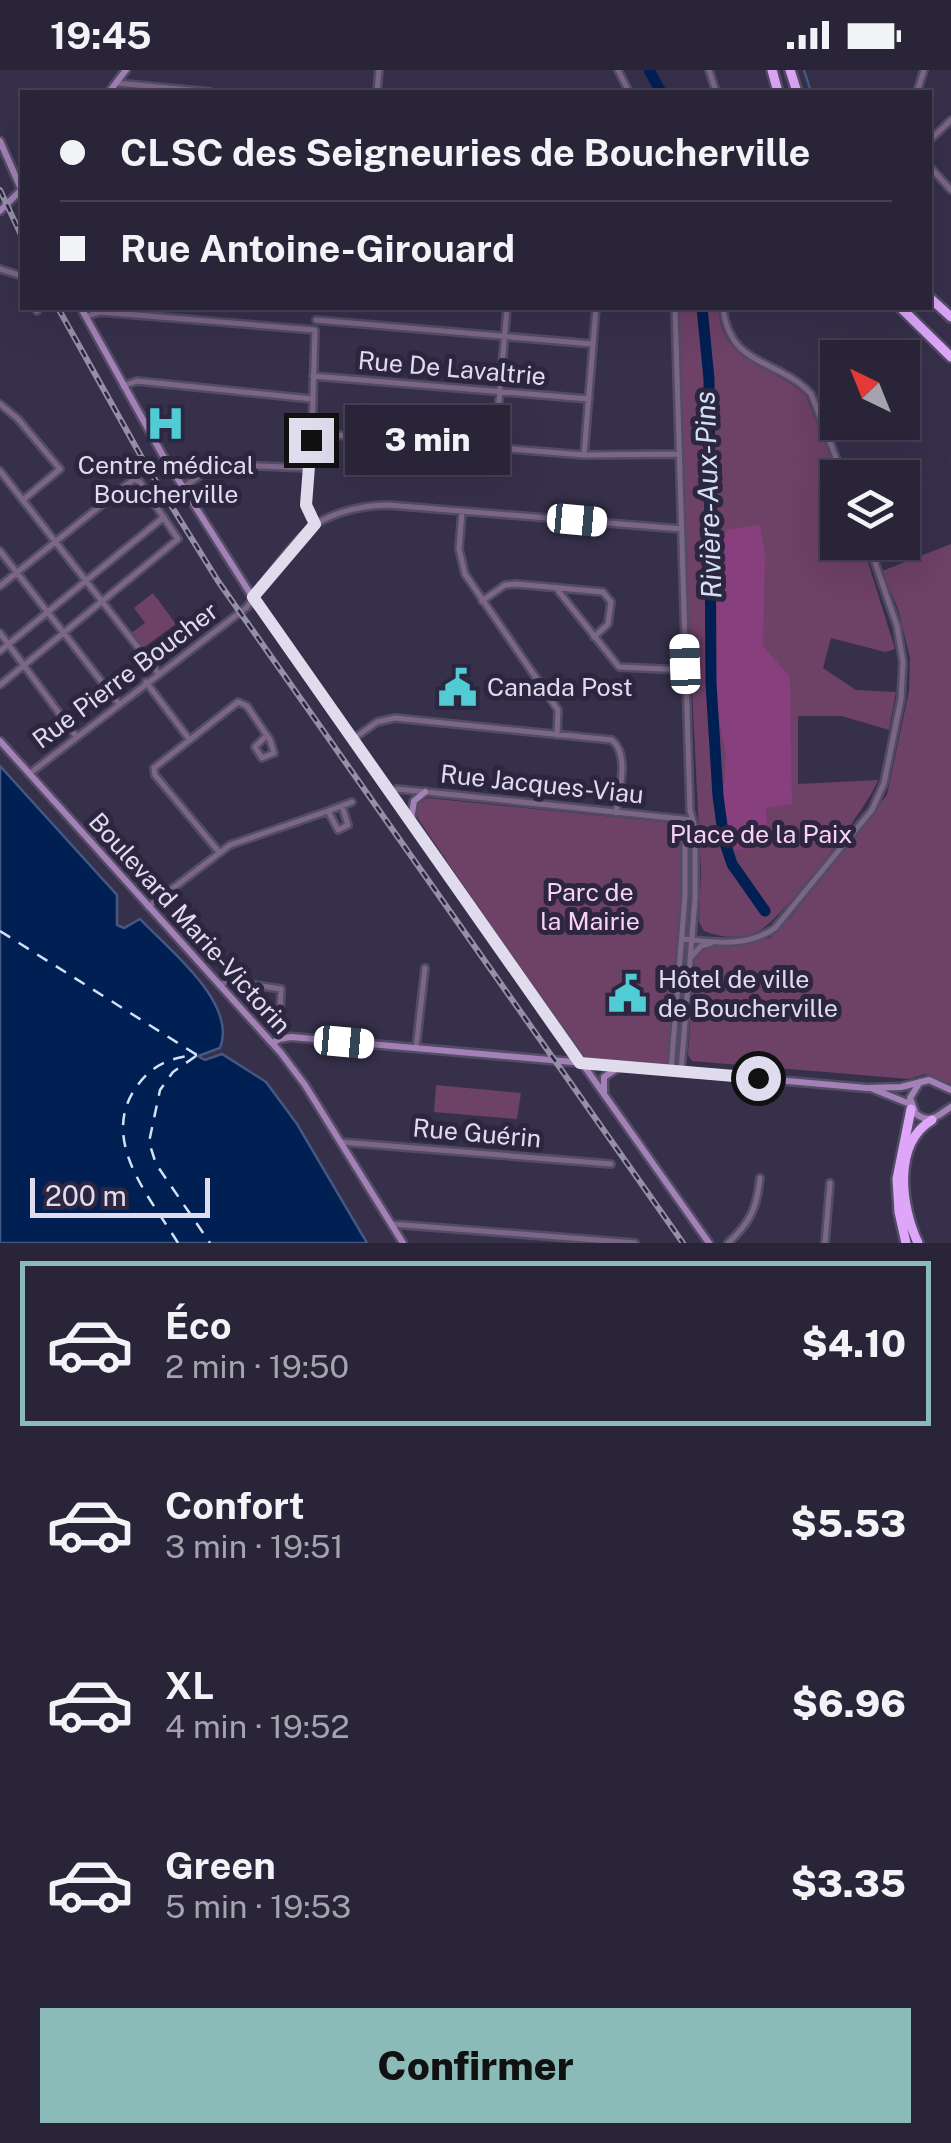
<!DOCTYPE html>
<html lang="fr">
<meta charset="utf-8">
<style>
:root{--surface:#292438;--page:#312c40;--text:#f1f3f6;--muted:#a5a4ae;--line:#454153;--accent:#8bbbb9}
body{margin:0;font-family:"Public Sans",sans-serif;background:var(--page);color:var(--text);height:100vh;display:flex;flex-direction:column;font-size:38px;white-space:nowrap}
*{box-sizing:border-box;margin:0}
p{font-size:32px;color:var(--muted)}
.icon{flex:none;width:55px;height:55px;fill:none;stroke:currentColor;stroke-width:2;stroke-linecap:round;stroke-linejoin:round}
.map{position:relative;height:1173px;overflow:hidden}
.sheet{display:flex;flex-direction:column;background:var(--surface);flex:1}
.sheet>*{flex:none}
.hud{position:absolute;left:20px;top:20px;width:912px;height:220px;border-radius:0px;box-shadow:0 10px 40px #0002,0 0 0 2px var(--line);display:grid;align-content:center;height:220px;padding:0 40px;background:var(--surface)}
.needle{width:65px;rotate:317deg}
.fabs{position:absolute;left:820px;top:270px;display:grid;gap:20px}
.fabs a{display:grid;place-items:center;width:100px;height:100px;border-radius:0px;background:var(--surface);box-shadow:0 10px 40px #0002,0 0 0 2px var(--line);font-size:50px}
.scale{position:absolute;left:30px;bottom:25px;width:180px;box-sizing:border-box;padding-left:10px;border:5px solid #e0dcee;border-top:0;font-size:28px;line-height:35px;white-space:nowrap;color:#e0dcee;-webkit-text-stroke:8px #2d2640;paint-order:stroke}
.end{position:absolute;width:45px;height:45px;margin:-22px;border:12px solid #e0dcee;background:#111;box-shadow:0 0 0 5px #111}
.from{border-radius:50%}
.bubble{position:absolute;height:70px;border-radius:0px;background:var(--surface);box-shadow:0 10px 40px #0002,0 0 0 2px var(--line);font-size:32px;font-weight:800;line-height:70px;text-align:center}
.car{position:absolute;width:30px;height:60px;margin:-30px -15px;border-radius:12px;box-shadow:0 0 8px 2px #0007;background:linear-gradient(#fff 24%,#345 0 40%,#fff 0 76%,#345 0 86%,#fff 0)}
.hud b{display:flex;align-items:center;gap:35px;height:95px;font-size:38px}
.hud b+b{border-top:2px solid var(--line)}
.hud i{width:25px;height:25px;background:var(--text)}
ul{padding:18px 0 0;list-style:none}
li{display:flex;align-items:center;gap:30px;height:165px;margin:0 20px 15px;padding:0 20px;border:5px solid transparent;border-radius:0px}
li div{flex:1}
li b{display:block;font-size:38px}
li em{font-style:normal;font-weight:800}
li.selected{border-color:var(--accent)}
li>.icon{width:90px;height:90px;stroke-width:1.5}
.button{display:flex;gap:20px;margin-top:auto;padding:20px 40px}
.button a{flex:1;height:115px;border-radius:0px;background:var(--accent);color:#111;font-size:40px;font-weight:800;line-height:115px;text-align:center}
.status{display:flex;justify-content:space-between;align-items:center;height:70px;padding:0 50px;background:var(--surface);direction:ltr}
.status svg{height:28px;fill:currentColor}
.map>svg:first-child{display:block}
</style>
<div class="status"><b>19:45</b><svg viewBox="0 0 49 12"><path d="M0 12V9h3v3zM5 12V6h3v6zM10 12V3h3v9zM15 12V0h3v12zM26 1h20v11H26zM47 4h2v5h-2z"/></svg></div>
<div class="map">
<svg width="951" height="1173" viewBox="0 0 951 1173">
<rect width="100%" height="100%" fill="#37304b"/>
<path fill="#6e4167" d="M679,238H718C723,296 771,293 806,326L839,407L838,472L862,473L895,579L885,582L831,568L823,598L856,620L896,622L889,660L842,646H798V714L878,710C869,736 781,852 757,862C740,869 721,868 704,861L699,852L701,801L684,458Z
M951,474V1014L925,1004L909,1009L692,991L688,985L696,872L743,875L770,868L791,847L887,725L909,621L910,588L898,539L882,501Z
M153,523L176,554L143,578L131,563L145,553L134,538Z
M428,728L682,754L678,926L669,998L581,987L418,749L416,739L419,733Z
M436,1015L521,1023L517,1049L434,1042Z"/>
<path fill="#873f7d" d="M760,455L765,484L763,576L790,607L792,734L766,738L767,760L776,768L751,778L735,780L727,758L723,726L726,683L716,636L717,523L722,466L729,459Z"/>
<path fill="#001f53" stroke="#435882" stroke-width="2.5" d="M0,696L117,825V855L124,858L140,849C168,879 238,933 220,978L198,986L205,990L222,984L266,1012L297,1054L367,1173H0Z"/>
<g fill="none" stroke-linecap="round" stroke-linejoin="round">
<path stroke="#435882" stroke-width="2.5" d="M804,0L811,22"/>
<path stroke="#001f53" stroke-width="11" d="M649,0L661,22
M702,238L709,309L711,613L718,726L724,770L732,794L765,841"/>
<path stroke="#d3e0f5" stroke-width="2.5" stroke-dasharray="12 10" stroke-linecap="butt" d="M0,861L197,985
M196,986L173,1002L160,1020L149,1072L156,1094L210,1173
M178,1173C150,1127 98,1070 137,1016C152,995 171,987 197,985"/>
<defs>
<path id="street" d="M618,0L629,22
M709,0L716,22
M116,13L210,22
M377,22L379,0
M917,22L924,0
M930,70L951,50
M930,97L951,120
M0,199L22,206
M675,238L690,740L695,759V829L681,1001
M723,238C730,298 778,288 811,324L844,408
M37,241V238
M85,247L100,242L315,260
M316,250L593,274
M315,260L312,363L306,435L315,454
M313,306L589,329
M123,316L137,311L312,329
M0,334L18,349L60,399L23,430
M312,363L584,385L679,384
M495,378L507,238
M584,385L596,238
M0,401L158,603
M184,417L215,394L308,398
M462,441L459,479L465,504L558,640L557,665
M0,481L119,634
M0,516L134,409L140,412L178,469L0,615
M556,518L619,597L684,600
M482,531L505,515L516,514L603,522L611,532L608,554L594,567
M0,563L76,666
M0,581L164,447
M146,612L189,669
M353,669L377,652L395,648L612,670C630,685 619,722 616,743
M29,704L247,537C260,517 298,464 319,452C339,441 365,435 388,435L681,459
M392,723L397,719L417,721L691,750
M342,736L348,755L338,760L328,741C336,738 344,735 352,732
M219,782L155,705L154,698L238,632L247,636L270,670L274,683L262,688L255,677L267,665
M148,837L230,775L328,741
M682,869C716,872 746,878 775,858L872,740L884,713L901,629L903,592L897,556L868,472
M692,886L701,876L711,873
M219,915L229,911L281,919L279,969
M416,978L425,898
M671,1000L685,826V758L691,750
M340,1072L611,1094
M391,1154L635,1173
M728,1173C751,1152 757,1137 760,1108
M825,1173L830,1113"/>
<path id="secondary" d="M109,22L126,0
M0,71L22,121
M0,141L22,119
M81,238L162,384L248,520L709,1173
M0,671L281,983L305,1015L403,1173
M411,749L414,731L425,722
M273,973L279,969L291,967L867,1018L901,1017L929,1010L951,1020
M920,1012L910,1028L916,1044C931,1055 938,1045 951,1037
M873,1019L910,1034
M604,1024V1007L621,996"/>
<path id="highway" d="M772,0L778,22
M790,0L797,22
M930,228L951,247
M901,238L951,287
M906,1173L899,1142L897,1109L911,1039
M918,1173C901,1137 892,1074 932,1050"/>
</defs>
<use href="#street" stroke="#524c65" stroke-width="10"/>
<use href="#secondary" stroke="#524c65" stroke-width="11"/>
<use href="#highway" stroke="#524c65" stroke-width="14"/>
<use href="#street" stroke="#7c6687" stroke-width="5"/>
<use href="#secondary" stroke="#a380b5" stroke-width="6"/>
<use href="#highway" stroke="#dda6f9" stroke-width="9"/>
<defs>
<path id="rail" d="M0,120L22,167
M58,238L146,395L218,511L683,1173"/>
</defs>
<use href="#rail" stroke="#9590a6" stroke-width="6"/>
<use href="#rail" stroke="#2d2640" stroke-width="2.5" stroke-dasharray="8" stroke-linecap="butt"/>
</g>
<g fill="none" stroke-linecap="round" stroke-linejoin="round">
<path stroke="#e0dcee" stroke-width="12" d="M311,370L306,435L315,454L253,527L580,993L758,1008"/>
</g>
<defs>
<symbol id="hospital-bare" viewBox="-9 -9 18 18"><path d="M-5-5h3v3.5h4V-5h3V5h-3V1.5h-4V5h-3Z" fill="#51ccd5" stroke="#2d2640" stroke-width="2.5" paint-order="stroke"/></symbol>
<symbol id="civic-bare" viewBox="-9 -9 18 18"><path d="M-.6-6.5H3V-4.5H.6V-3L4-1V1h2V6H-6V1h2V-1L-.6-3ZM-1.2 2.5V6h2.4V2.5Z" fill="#51ccd5" stroke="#2d2640" stroke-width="2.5" paint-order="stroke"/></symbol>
</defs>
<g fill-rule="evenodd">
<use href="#hospital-bare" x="138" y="326" width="55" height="55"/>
<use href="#civic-bare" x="430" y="590" width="55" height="55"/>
<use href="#civic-bare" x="600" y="896" width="55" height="55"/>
</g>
<g text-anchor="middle" stroke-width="10" stroke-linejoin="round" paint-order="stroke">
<g font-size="25" fill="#e0dcee" stroke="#2d2640">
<text transform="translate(452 298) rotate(5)" y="9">Rue De Lavaltrie</text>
<text transform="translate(125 605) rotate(-37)" y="9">Rue Pierre Boucher</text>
<text transform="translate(542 714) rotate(6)" y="9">Rue Jacques-Viau</text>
<text transform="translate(190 853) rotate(48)" y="9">Boulevard Marie-Victorin</text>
<text transform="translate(477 1063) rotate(5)" y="9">Rue Guérin</text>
</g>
<g font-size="25" fill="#e0dcee" stroke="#2d2640" text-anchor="start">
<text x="166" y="404" text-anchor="middle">Centre médical<tspan x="166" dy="29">Boucherville</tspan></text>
<text x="487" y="626">Canada Post</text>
<text x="658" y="918">Hôtel de ville<tspan x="658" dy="29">de Boucherville</tspan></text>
</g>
<g font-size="25" fill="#fbd2f3" stroke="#2d2640">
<text x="761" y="773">Place de la Paix</text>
<text x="590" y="831">Parc de<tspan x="590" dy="29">la Mairie</tspan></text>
</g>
<g font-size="28" font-style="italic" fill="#d3e0f5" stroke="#2d2640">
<text transform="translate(708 425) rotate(-92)" y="10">Rivière-Aux-Pins</text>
</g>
</g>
</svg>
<div class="fabs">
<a><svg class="needle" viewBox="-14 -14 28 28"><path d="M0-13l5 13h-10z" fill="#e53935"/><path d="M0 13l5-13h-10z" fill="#a5a4ae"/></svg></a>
<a><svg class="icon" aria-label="layers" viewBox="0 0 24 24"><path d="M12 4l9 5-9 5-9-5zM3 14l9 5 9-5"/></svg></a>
</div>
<div class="scale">200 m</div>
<i class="end from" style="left:758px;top:1008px"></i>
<i class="end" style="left:311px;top:370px"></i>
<div class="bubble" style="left:345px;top:335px;width:165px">3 min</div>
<i class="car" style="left:577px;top:450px;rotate:95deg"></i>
<i class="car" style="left:685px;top:594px;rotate:358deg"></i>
<i class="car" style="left:344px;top:972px;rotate:95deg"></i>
<div class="hud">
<b><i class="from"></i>CLSC des Seigneuries de Boucherville</b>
<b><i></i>Rue Antoine-Girouard</b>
</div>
</div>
<section class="sheet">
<ul>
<li class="selected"><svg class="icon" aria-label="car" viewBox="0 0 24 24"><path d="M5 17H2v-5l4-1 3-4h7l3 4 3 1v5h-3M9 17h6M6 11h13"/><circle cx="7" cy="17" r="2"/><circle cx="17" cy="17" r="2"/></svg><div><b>Éco</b><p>2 min · 19:50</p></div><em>$4.10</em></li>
<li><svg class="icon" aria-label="car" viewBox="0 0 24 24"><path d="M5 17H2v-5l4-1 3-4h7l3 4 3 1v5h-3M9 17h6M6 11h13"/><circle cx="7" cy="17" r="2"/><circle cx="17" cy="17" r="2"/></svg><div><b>Confort</b><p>3 min · 19:51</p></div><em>$5.53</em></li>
<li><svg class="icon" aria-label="car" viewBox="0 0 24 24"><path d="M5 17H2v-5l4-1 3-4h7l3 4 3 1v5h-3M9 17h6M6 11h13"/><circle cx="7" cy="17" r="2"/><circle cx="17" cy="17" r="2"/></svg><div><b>XL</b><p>4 min · 19:52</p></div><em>$6.96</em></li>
<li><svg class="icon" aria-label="car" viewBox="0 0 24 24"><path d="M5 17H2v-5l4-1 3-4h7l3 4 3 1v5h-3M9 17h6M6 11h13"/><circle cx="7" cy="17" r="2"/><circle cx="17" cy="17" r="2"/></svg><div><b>Green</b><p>5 min · 19:53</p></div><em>$3.35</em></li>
</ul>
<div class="button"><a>Confirmer</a></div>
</section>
